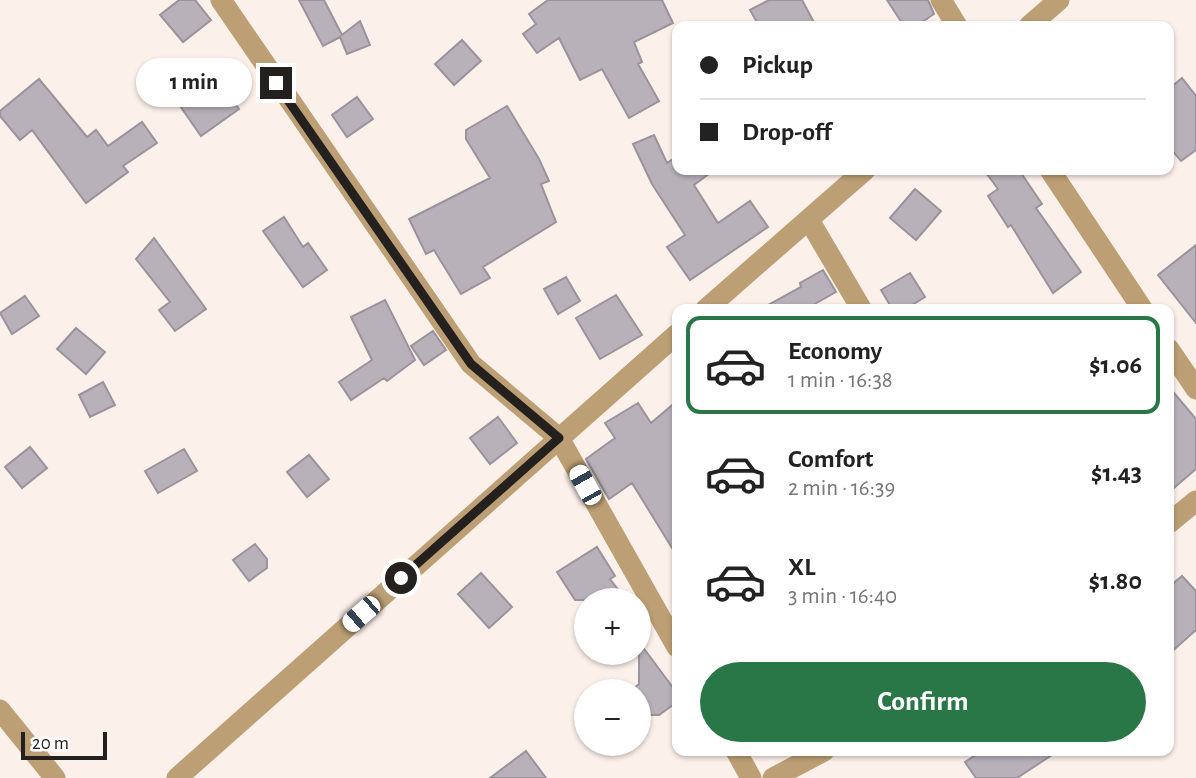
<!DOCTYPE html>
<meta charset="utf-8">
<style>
:root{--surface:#fff;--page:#f2f2f2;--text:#222;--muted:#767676;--line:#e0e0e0;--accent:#297747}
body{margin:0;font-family:"Alegreya Sans",sans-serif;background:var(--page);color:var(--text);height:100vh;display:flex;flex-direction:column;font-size:26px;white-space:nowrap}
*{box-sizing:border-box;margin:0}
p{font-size:23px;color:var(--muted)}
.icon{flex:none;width:38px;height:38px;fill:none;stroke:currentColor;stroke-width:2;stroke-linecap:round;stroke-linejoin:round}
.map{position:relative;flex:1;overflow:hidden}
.side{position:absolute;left:672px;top:304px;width:502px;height:452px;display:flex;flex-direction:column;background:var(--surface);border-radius:14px;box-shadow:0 2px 5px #0004}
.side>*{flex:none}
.hud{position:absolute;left:672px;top:21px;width:502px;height:154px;border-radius:14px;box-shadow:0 2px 5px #0004;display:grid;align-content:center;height:154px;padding:0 28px;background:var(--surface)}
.controls{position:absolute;left:574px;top:588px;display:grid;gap:14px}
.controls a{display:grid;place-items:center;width:77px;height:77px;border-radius:50%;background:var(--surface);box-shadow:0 2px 5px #0004;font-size:35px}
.scale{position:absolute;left:21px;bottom:18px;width:86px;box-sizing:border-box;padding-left:7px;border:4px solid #24201e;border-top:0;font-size:19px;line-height:24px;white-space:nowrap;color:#24201e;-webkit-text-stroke:5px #fff;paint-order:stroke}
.end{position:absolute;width:32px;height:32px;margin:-16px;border:9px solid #24201e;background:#fff;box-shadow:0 0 0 4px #fff}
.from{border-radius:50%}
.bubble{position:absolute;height:49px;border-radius:24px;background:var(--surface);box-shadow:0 2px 5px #0004;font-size:23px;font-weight:600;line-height:49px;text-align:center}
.car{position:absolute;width:21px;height:42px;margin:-21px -10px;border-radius:9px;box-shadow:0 0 5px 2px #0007;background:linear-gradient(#fff 24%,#345 0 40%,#fff 0 76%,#345 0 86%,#fff 0)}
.hud b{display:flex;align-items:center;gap:24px;height:66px;font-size:26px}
.hud b+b{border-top:2px solid var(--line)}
.hud i{width:18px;height:18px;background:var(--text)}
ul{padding:12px 0 0;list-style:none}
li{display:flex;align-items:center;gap:21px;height:98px;margin:0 14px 10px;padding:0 14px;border:4px solid transparent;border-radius:14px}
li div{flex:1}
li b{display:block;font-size:26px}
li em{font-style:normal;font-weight:600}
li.current{border-color:var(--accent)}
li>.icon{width:63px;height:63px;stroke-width:1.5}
.cta{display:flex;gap:14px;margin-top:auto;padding:14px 28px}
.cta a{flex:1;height:80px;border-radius:42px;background:var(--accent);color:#fff;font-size:28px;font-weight:600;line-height:80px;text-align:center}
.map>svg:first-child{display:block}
</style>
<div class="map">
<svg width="1196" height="778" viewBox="0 0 1196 778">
<rect width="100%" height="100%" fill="#fcf0ea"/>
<path fill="#b8b1ba" stroke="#9a939c" stroke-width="2" d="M179,0H195L211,20L183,42L160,15Z
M299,0H324L342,35L360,21L370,45L347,54L340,37L323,46Z
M548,0H662L673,23L634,42L642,62L638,64L659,101L629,118L602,69L580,80L559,38L537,53L523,34L536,24L529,14Z
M769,0H802L816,26H759L750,10Z
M887,0H928L934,14L916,26H904Z
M462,40L481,61L454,85L435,64Z
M216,76L239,109L201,136L178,103Z
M1182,78L1196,96V150L1181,161L1169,147V89Z
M39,79L87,137L96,130L108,146L142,122L157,143L123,166L128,172L86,203L32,130L20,140L0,116V111Z
M357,97L373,119L347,137L332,115Z
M507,106L539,159L549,181L541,184L556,222L483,267L490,278L461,294L434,250L426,254L409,219L490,178L466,139V130Z
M654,135L667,163L676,157L677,170H714L694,185L718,223L750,201L768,227L690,280L667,247L685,235L652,184L633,144Z
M984,170H1019L1042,204L1036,208L1081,272L1053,293L1011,225L1008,227L988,196L998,189Z
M915,189L941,211L916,240L890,218Z
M284,217L303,247L308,243L327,270L303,287L263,231Z
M154,238L206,309L175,331L159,310L170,302L136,259Z
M1196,245V323L1158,275Z
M823,270L836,292L804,310H759L801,287L800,283Z
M910,273L925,297L904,310H893L881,290Z
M566,277L580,301L558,314L544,289Z
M616,295L642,335L600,359L576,318Z
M25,296L39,316L12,334L0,313Z
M385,300L415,360L387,381L384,378L351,400L339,382L372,360L351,317Z
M76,328L105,352L86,374L57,349Z
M433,331L446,350L424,365L411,346Z
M103,382L115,405L90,417L79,395Z
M1169,387L1196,419V469L1169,492Z
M677,401V556L632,483L609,499L586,459L615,438L605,423L638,403L651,423Z
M498,417L517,443L490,464L470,438Z
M30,447L47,468L22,488L5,467Z
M184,449L197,471L158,493L145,471Z
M309,455L329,479L307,497L287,472Z
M255,544L267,559V568L249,581L233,560Z
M597,547L615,576L610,579L626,600H575L557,572Z
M481,573L512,607L489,628L458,594Z
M1182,576L1196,591V630L1169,654V587Z
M639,642L677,693V702L659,715H650L639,701V691L631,690L639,684Z
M526,751L546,778H490Z
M982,751H1058L1017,778H976L965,762Z"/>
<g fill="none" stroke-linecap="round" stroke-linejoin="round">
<path stroke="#bc9f74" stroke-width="21" d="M221,0L471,364L559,438L677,647
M941,0L957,26
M1029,26L1059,0
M1050,170L1143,310
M809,220L862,310
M705,310L865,170
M1169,349L1196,389
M1169,523L1196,501
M0,710L55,778
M736,751L751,778
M177,778L677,334
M773,778L824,751"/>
</g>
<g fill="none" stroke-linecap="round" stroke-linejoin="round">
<path stroke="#24201e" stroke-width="9" d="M276,83L471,364L559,438L401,578"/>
</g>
</svg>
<div class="controls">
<a>+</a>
<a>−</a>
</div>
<div class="scale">20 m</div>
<i class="end from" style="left:401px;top:578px"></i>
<i class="end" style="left:276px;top:83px"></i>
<div class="bubble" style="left:136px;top:58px;width:116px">1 min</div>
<i class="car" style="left:585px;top:485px;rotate:331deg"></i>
<i class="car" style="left:361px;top:614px;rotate:229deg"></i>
<div class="hud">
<b><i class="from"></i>Pickup</b>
<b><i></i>Drop-off</b>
</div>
<section class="side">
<ul>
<li class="current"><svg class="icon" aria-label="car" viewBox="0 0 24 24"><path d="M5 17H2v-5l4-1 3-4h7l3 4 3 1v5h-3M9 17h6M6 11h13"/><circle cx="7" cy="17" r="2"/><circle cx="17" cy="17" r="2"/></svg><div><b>Economy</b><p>1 min · 16:38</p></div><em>$1.06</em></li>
<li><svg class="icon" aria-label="car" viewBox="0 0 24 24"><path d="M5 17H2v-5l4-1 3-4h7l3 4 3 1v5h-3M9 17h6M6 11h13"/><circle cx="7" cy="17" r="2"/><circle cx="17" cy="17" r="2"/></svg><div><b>Comfort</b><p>2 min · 16:39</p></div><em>$1.43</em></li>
<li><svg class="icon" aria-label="car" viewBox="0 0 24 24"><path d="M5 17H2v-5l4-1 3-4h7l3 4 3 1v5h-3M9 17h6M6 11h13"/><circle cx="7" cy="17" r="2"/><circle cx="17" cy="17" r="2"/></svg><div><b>XL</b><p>3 min · 16:40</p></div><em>$1.80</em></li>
</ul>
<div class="cta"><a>Confirm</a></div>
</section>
</div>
